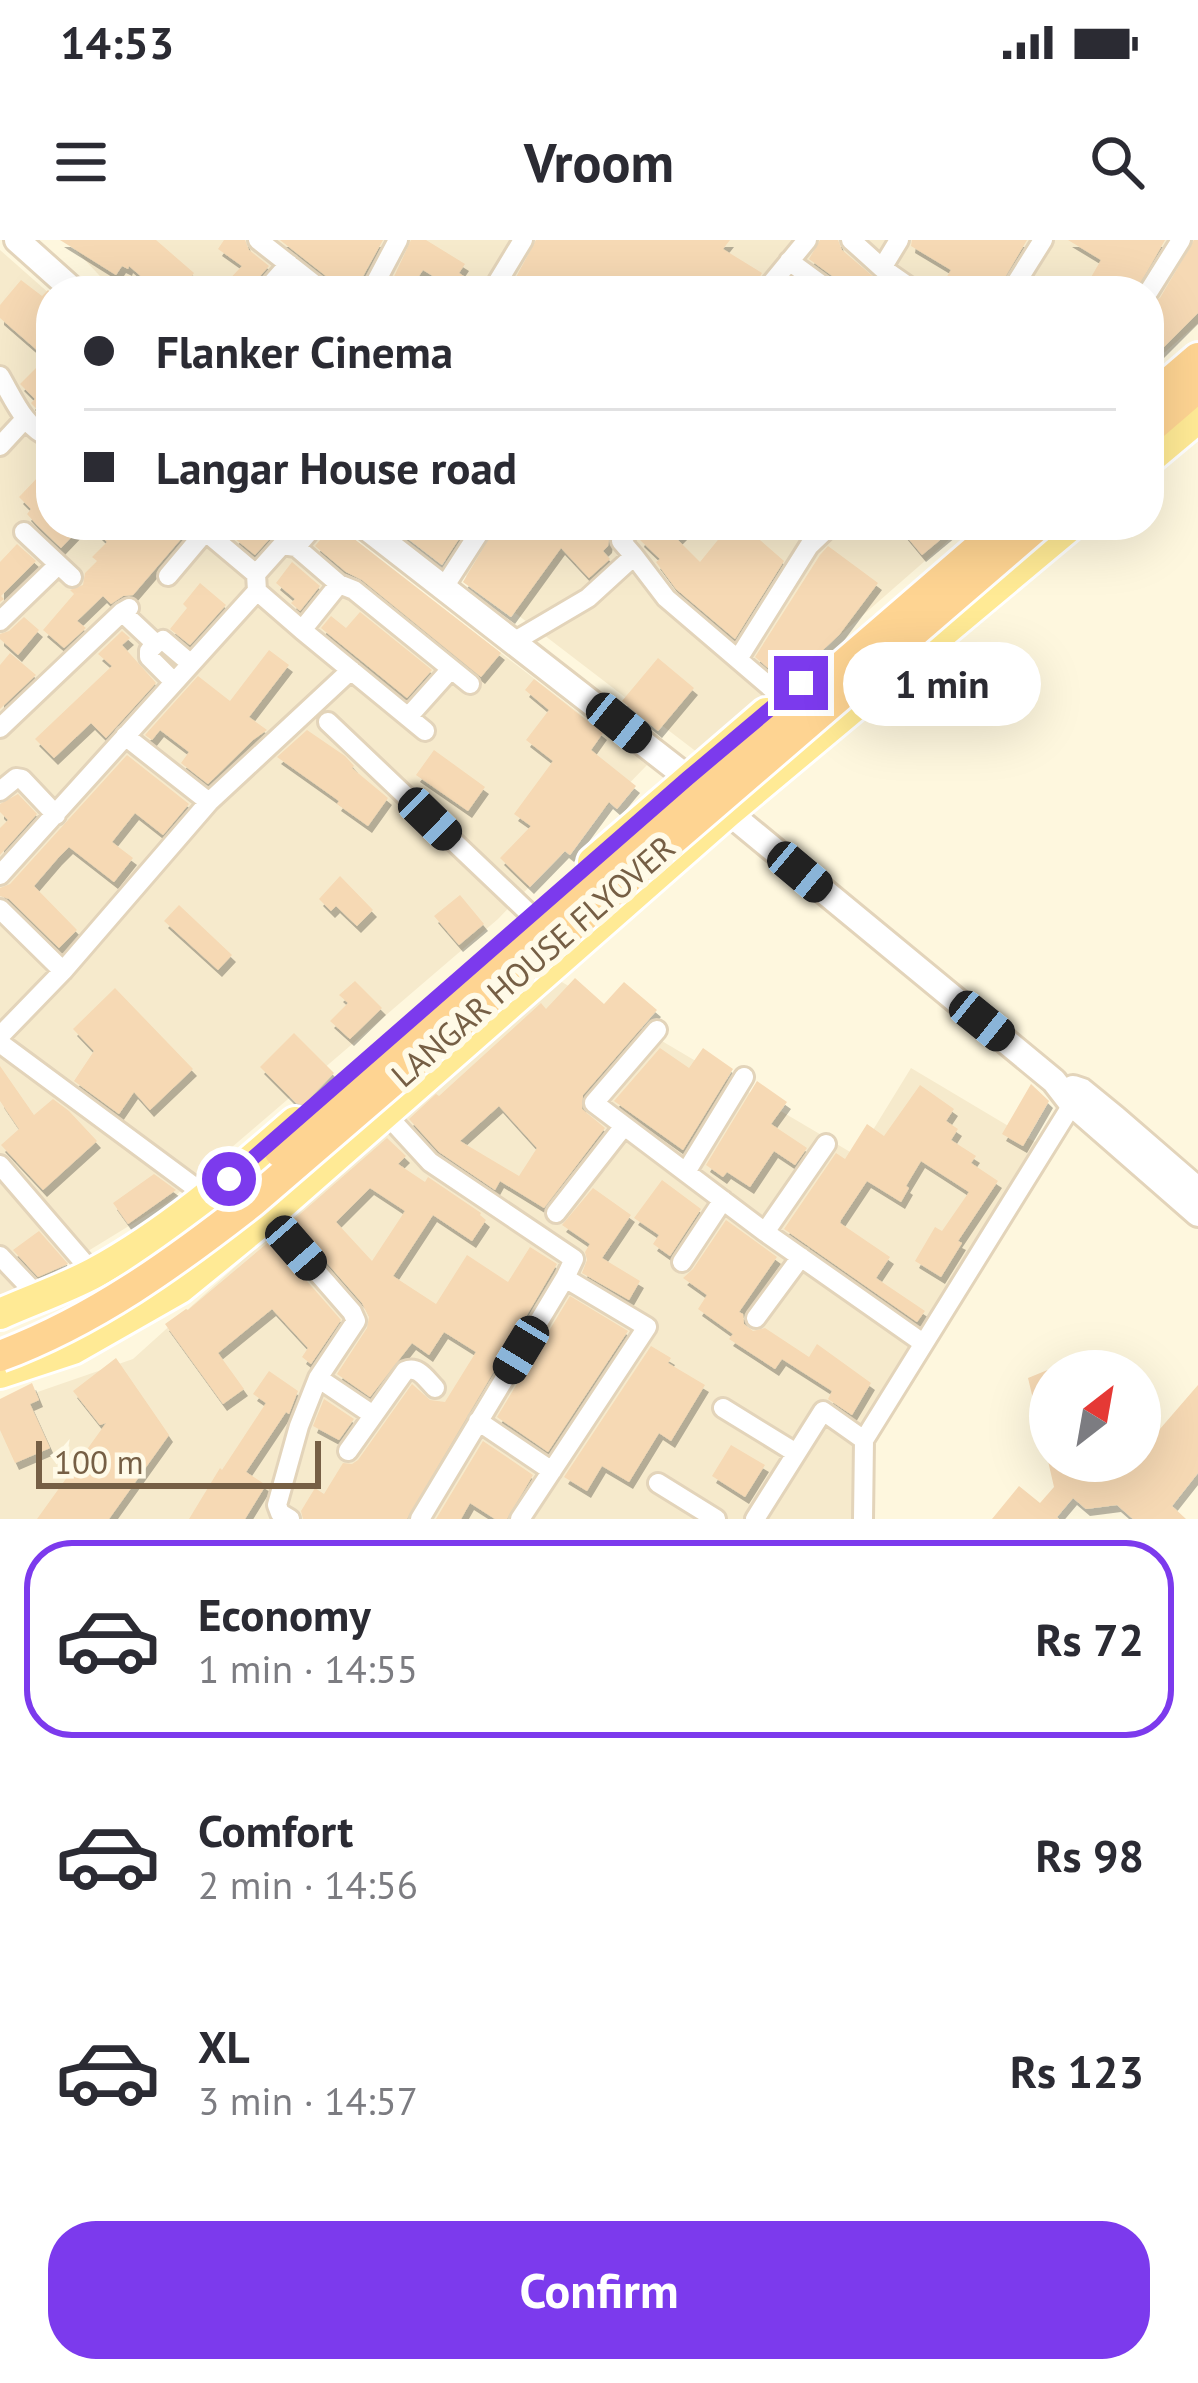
<!DOCTYPE html>
<meta charset="utf-8">
<style>
:root{--surface:#fff;--page:#f7f7f7;--text:#2b2b33;--muted:#7c7c81;--line:#e1e1e2;--accent:#7c3aed}
body{margin:0;font-family:"PT Sans",sans-serif;background:var(--page);color:var(--text);height:100vh;display:flex;flex-direction:column;font-size:45px;white-space:nowrap}
*{box-sizing:border-box;margin:0}
p{font-size:39px;color:var(--muted)}
.icon{flex:none;width:66px;height:66px;fill:none;stroke:currentColor;stroke-width:2;stroke-linecap:round;stroke-linejoin:round}
.map{position:relative;height:1279px;overflow:hidden}
.drawer{display:flex;flex-direction:column;background:var(--surface);flex:1}
.drawer>*{flex:none}
.banner{position:absolute;left:36px;top:36px;width:1128px;height:264px;border-radius:48px;box-shadow:0 12px 48px #0002;display:grid;align-content:center;height:264px;padding:0 48px;background:var(--surface)}
.needle{width:78px;rotate:31deg}
.buttons{position:absolute;left:1029px;top:1110px;display:grid;gap:24px}
.buttons a{display:grid;place-items:center;width:132px;height:132px;border-radius:50%;background:var(--surface);box-shadow:0 12px 48px #0002;font-size:60px}
.scale{position:absolute;left:36px;bottom:30px;width:285px;box-sizing:border-box;padding-left:12px;border:6px solid #765f45;border-top:0;font-size:33px;line-height:42px;white-space:nowrap;color:#765f45;-webkit-text-stroke:9px #fffae7;paint-order:stroke}
.end{position:absolute;width:54px;height:54px;margin:-27px;border:15px solid #7c3aed;background:#fff;box-shadow:0 0 0 6px #fff}
.from{border-radius:50%}
.bubble{position:absolute;height:84px;border-radius:42px;background:var(--surface);box-shadow:0 12px 48px #0002;font-size:39px;font-weight:700;line-height:84px;text-align:center}
.car{position:absolute;width:36px;height:72px;margin:-36px -18px;border-radius:15px;box-shadow:0 0 9px 3px #0007;background:linear-gradient(#222 24%,#8ab4d8 0 40%,#222 0 76%,#8ab4d8 0 86%,#222 0)}
.banner b{display:flex;align-items:center;gap:42px;height:114px;font-size:45px}
.banner b+b{border-top:3px solid var(--line)}
.banner i{width:30px;height:30px;background:var(--text)}
ul{padding:21px 0 0;list-style:none}
li{display:flex;align-items:center;gap:36px;height:198px;margin:0 24px 18px;padding:0 24px;border:6px solid transparent;border-radius:48px}
li div{flex:1}
li b{display:block;font-size:45px}
li em{font-style:normal;font-weight:700}
li.active{border-color:var(--accent)}
li>.icon{width:108px;height:108px;stroke-width:1.5}
.primary-button{display:flex;gap:24px;margin-top:auto;padding:24px 48px}
.primary-button a{flex:1;height:138px;border-radius:48px;background:var(--accent);color:#fff;font-size:48px;font-weight:700;line-height:138px;text-align:center}
.status{display:flex;justify-content:space-between;align-items:center;height:84px;padding:0 60px;background:var(--surface);direction:ltr}
.status svg{height:33px;fill:currentColor}
header{display:flex;justify-content:space-between;align-items:center;height:156px;padding:0 48px;background:var(--surface);font-size:54px;font-weight:700}
.map>svg:first-child{display:block}
</style>
<div class="status"><b>14:53</b><svg viewBox="0 0 49 12"><path d="M0 12V9h3v3zM5 12V6h3v6zM10 12V3h3v9zM15 12V0h3v12zM26 1h20v11H26zM47 4h2v5h-2z"/></svg></div>
<header><svg class="icon" aria-label="menu" viewBox="0 0 24 24"><path d="M4 6h16M4 12h16M4 18h16"/></svg>Vroom<svg class="icon" aria-label="search" viewBox="0 0 24 24"><circle cx="10" cy="10" r="6"/><path d="M15 15l6 6"/></svg></header>
<div class="map">
<svg width="1198" height="1279" viewBox="0 0 1198 1279">
<defs>
<filter id="shadow"><feDropShadow dx="4" dy="7" stdDeviation="0" flood-color="#0004"/></filter>
</defs>
<rect width="100%" height="100%" fill="#fef7de"/>
<path fill="#f6eacc" d="M66,0H1198V83L1149,126V51H114Z
M0,10L51,55V285H334L647,525L498,679L168,962L31,1046L0,1057Z
M400,285H966L702,516Z
M555,738L857,916L911,828L1040,905L854,1208L872,1279H0V1165L133,1119Z"/>
<path fill="#f6d9b4" fill-rule="evenodd" filter="url(#shadow)" d="M60,0H156L194,33L192,36L207,51H158L129,26L128,29L122,26L116,35Z
M224,0H245L249,10L269,26L255,42L252,51H218L242,26L218,9Z
M280,0H383L355,51H345Z
M411,0H426L465,24L459,33L486,51H457L423,30L409,51L392,41Z
M536,0H730L723,9L762,33L752,51H534L515,39Z
M820,0H838L842,10L890,51H843L839,41L809,19Z
M912,0H1027L997,51H938L951,30L911,6Z
M1068,0H1165L1136,51H1083L1101,20Z
M1194,0H1198V73L1149,122V64L1160,58Z
M21,40L42,56L48,50L51,53V176L47,180L31,163L35,159L20,144L46,118L0,78V65Z
M40,235L51,245V285H83L61,308L37,285L27,274L31,269L19,257Z
M90,285H193L133,355L123,356L111,364L103,356L77,381L86,388L64,408L43,390L74,354L70,350L83,345L85,333L97,321L92,317L107,302Z
M244,285H297L291,293L278,292L273,295L255,315L234,298Z
M328,285H347L353,298L501,413L481,437L362,340L346,332L315,306L325,294Z
M390,285H468L442,325Z
M497,285H617L610,293L608,306L603,311L610,319L589,338L561,308L511,377L463,342Z
M647,285H691L677,299L700,322L730,285H760L753,294L784,321L735,399L676,349L656,322L660,319L640,300Z
M897,285H958L922,315Z
M17,304L36,321L1,356L4,359L0,362V322Z
M828,306L878,343L839,395L810,422L807,420L787,444L755,417L820,315Z
M292,322L320,346L300,371L291,363L295,359L276,343Z
M200,343L226,365L190,405L170,389L187,368L183,364Z
M360,372L432,430L407,458L321,388L331,376L346,388Z
M24,377L39,390L18,415L0,399V394L9,391Z
M122,391L130,398L122,405L156,443L106,498L91,483L54,518L35,499L112,426L98,414Z
M269,410L289,425L249,477L267,490L253,500L208,544L181,523L189,512L160,490L152,500L145,495L198,436L230,461Z
M10,413L36,435L0,469V425Z
M658,418L694,448L658,491L622,461Z
M534,439L603,493L591,510L636,546L617,569L609,562L570,615L565,611L530,647L500,618L531,586L514,574L553,521L526,500L549,470L525,450Z
M307,490L345,516L354,526L352,528L388,558L368,586L337,564L339,561L277,517Z
M434,510L485,547L468,571L416,535Z
M127,515L189,564L163,595L135,573L112,602L133,618L114,642L69,607L58,618L34,646L77,690L59,708L9,659L0,656V648L10,644Z
M18,554L37,574L0,615V588L8,580L0,572V564Z
M340,636L373,670L357,686L336,666L331,671L319,659Z
M460,655L484,684L459,705L434,676Z
M179,665L232,715L218,730L164,681Z
M575,738L604,764L624,742L657,770L583,855L582,869L605,888L544,968L500,941L495,950L439,912L409,879L436,854L439,856L541,763L546,769ZM499,866L537,908L519,936L460,901Z
M355,741L382,768L350,799L330,781L348,763L339,755Z
M115,748L193,829L150,870L134,852L119,874L74,841L94,811L73,789Z
M294,793L334,833L303,865L296,863L260,827Z
M660,808L689,828L703,808L733,829L683,910L614,861Z
M0,826L34,875L53,859L69,871L97,901L43,950L1,905L19,889L0,861Z
M757,841L787,862L771,884L807,908L795,925L774,911L750,947L727,932L723,937L706,925Z
M1031,844L1049,861L1023,906L1002,894Z
M920,845L954,869L946,881L958,889L951,900L976,916L971,923L998,941L958,1001L962,1003L941,1037L915,1021L935,987L942,991L969,952L921,921L906,946L909,948L901,962L867,941L841,980L840,983L890,1017L876,1038L925,1071L917,1082L784,989L836,913L845,919L867,884L884,896Z
M387,898L406,916L398,924L425,942L428,937L481,973L480,975L486,980L472,1001L433,975L393,1036L436,1064L467,1015L508,1042L530,1007L557,1024L407,1279H303L301,1271L315,1248L324,1254L343,1223L352,1224L358,1220L412,1144L430,1160L445,1162L476,1112L444,1092L429,1115L412,1103L370,1157L337,1134L367,1088L369,1077L362,1063L291,982ZM370,948L405,971L372,1021L336,982Z
M154,934L176,950L128,984L113,963Z
M662,940L701,969L670,1016L653,1004L659,995L634,978Z
M593,948L631,975L602,1018L640,1041L629,1060L582,1033L587,1020L585,1012L590,1004L562,985Z
M726,980L777,1017L739,1072L743,1074L744,1084L753,1091L765,1088L809,1117L817,1104L871,1143L852,1175L828,1159L832,1151L782,1119L775,1129L729,1099L733,1094L698,1069L707,1055L683,1038L693,1029Z
M39,991L68,1024L38,1037L13,1010Z
M271,1000L341,1080L311,1124L302,1117L308,1108L272,1069L218,1113L244,1149L223,1164L165,1084L186,1069L188,1070Z
M570,1056L628,1091L548,1212L497,1177Z
M651,1106L671,1118L668,1123L705,1145L671,1201L659,1193L629,1242L602,1226L587,1251L564,1237Z
M116,1118L169,1195L109,1279H37L106,1183L100,1185L73,1151Z
M1050,1129V1205H1044L1028,1138Z
M269,1131L298,1151L289,1174L286,1172L246,1232L266,1245L245,1279H189L220,1228L222,1230L266,1163L253,1154Z
M32,1143L39,1160L30,1164L50,1208L15,1223L0,1190V1159Z
M1198,1145V1233L1172,1266L1186,1279H1133L1117,1265L1086,1269L1073,1258L1057,1277L1059,1279H992L1019,1246L1040,1263L1054,1247L1048,1221H1110L1122,1233L1132,1221H1140V1212Z
M324,1159L354,1179L339,1200L313,1186Z
M483,1201L533,1235L507,1279H495L470,1263L461,1279H436Z
M731,1205L765,1225L745,1257L712,1236Z"/>
<g fill="none" stroke-linecap="round" stroke-linejoin="round">
<defs>
<path id="minor" d="M258,0L323,51
M851,0L882,28L915,51
M789,21L830,51
M882,28L899,0
M265,51L289,24
M371,51L398,0
M506,51L497,43L523,0
M765,51L807,0
M1011,51L1043,0
M1149,51L1181,0
M0,136C13,158 25,189 51,198
M0,206L25,179
M24,292L72,337
M206,292L256,334
M296,307L339,344L354,350L470,444
M634,316L621,301L634,285
M168,336L211,285
M444,347L484,285
M257,351L302,390L339,344
M122,372L156,404L149,411V417L173,441
M0,381L58,325
M302,390L425,491
M515,401L588,358L634,316L666,358L783,458
M156,404L163,400L190,423
M738,419L809,306L831,285
M408,477L451,429
M328,482L532,676
M0,488L122,372L129,368
M125,496L209,562
M0,551L16,538L22,539L56,575
M0,635L257,351L256,334L282,305L296,307L315,285
M0,669L63,731
M657,790L594,863L765,992L923,1103
M0,796L63,731L209,562L351,430
M0,803L208,957
M385,873L430,922L574,1019L565,1038L647,1087L520,1279
M0,925L93,1033
M686,932L744,837
M556,973L624,886
M268,976L352,1072L356,1081L318,1138L299,1186L277,1265L280,1273L290,1279
M765,992L826,904
M0,1016L39,1057
M682,1022L723,960
M756,1078L801,1017
M318,1138L373,1175
M723,1168L796,1213
M478,1181L552,1231
M348,1211L405,1131C418,1125 426,1139 435,1148
M658,1243L716,1279
M420,1279L565,1038
M755,1279L823,1171L864,1200
M863,1279L864,1200L1078,855"/>
<path id="tertiary" d="M17,0L74,51
M363,285L688,538
M728,572L1054,841L1071,863L1198,974
M1073,848L1082,851L1115,878L1198,950"/>
<path id="primary" d="M1149,219L1198,178
M593,622L766,473
M0,1074C31,1060 64,1049 94,1033C168,993 232,937 295,882
M0,1133L73,1109L180,1048L268,976L728,572L1071,285"/>
<path id="trunk" d="M1149,160L1198,118
M1149,189L1198,147"/>
</defs>
<use href="#minor" stroke="#e3d4ba" stroke-width="24"/>
<use href="#tertiary" stroke="#e3d4ba" stroke-width="30"/>
<use href="#primary" stroke="#fff" stroke-width="36"/>
<use href="#trunk" stroke="#fff" stroke-width="36"/>
<use href="#minor" stroke="#fff" stroke-width="18"/>
<use href="#tertiary" stroke="#fff" stroke-width="24"/>
<use href="#primary" stroke="#ffea95" stroke-width="30"/>
<use href="#trunk" stroke="#fed492" stroke-width="30"/>
<defs>
<path id="trunk-bridge" d="M280,912L1005,285
M0,1116C94,1081 174,1023 252,962L1038,285"/>
</defs>
<use href="#trunk-bridge" stroke="#fff" stroke-width="36" stroke-linecap="butt"/>
<use href="#trunk-bridge" stroke="#fed492" stroke-width="30"/>
</g>
<g fill="none" stroke-linecap="round" stroke-linejoin="round">
<path stroke="#7c3aed" stroke-width="15" d="M229,939L688,538L801,443"/>
</g>
<g text-anchor="middle" stroke-width="12" stroke-linejoin="round" paint-order="stroke">
<g font-size="33" fill="#765f45" stroke="#fffae7">
<text transform="translate(533 721) rotate(-41)" y="12">LANGAR HOUSE FLYOVER</text>
</g>
</g>
</svg>
<div class="buttons">
<a><svg class="needle" viewBox="-14 -14 28 28"><path d="M0-13l5 13h-10z" fill="#e53935"/><path d="M0 13l5-13h-10z" fill="#7c7c81"/></svg></a>
</div>
<div class="scale">100 m</div>
<i class="end from" style="left:229px;top:939px"></i>
<i class="end" style="left:801px;top:443px"></i>
<div class="bubble" style="left:843px;top:402px;width:198px">1 min</div>
<i class="car" style="left:619px;top:483px;rotate:129deg"></i>
<i class="car" style="left:430px;top:579px;rotate:134deg"></i>
<i class="car" style="left:800px;top:632px;rotate:130deg"></i>
<i class="car" style="left:982px;top:781px;rotate:129deg"></i>
<i class="car" style="left:296px;top:1008px;rotate:139deg"></i>
<i class="car" style="left:521px;top:1110px;rotate:211deg"></i>
<div class="banner">
<b><i class="from"></i>Flanker Cinema</b>
<b><i></i>Langar House road</b>
</div>
</div>
<section class="drawer">
<ul>
<li class="active"><svg class="icon" aria-label="car" viewBox="0 0 24 24"><path d="M5 17H2v-5l4-1 3-4h7l3 4 3 1v5h-3M9 17h6M6 11h13"/><circle cx="7" cy="17" r="2"/><circle cx="17" cy="17" r="2"/></svg><div><b>Economy</b><p>1 min · 14:55</p></div><em>Rs 72</em></li>
<li><svg class="icon" aria-label="car" viewBox="0 0 24 24"><path d="M5 17H2v-5l4-1 3-4h7l3 4 3 1v5h-3M9 17h6M6 11h13"/><circle cx="7" cy="17" r="2"/><circle cx="17" cy="17" r="2"/></svg><div><b>Comfort</b><p>2 min · 14:56</p></div><em>Rs 98</em></li>
<li><svg class="icon" aria-label="car" viewBox="0 0 24 24"><path d="M5 17H2v-5l4-1 3-4h7l3 4 3 1v5h-3M9 17h6M6 11h13"/><circle cx="7" cy="17" r="2"/><circle cx="17" cy="17" r="2"/></svg><div><b>XL</b><p>3 min · 14:57</p></div><em>Rs 123</em></li>
</ul>
<div class="primary-button"><a>Confirm</a></div>
</section>
